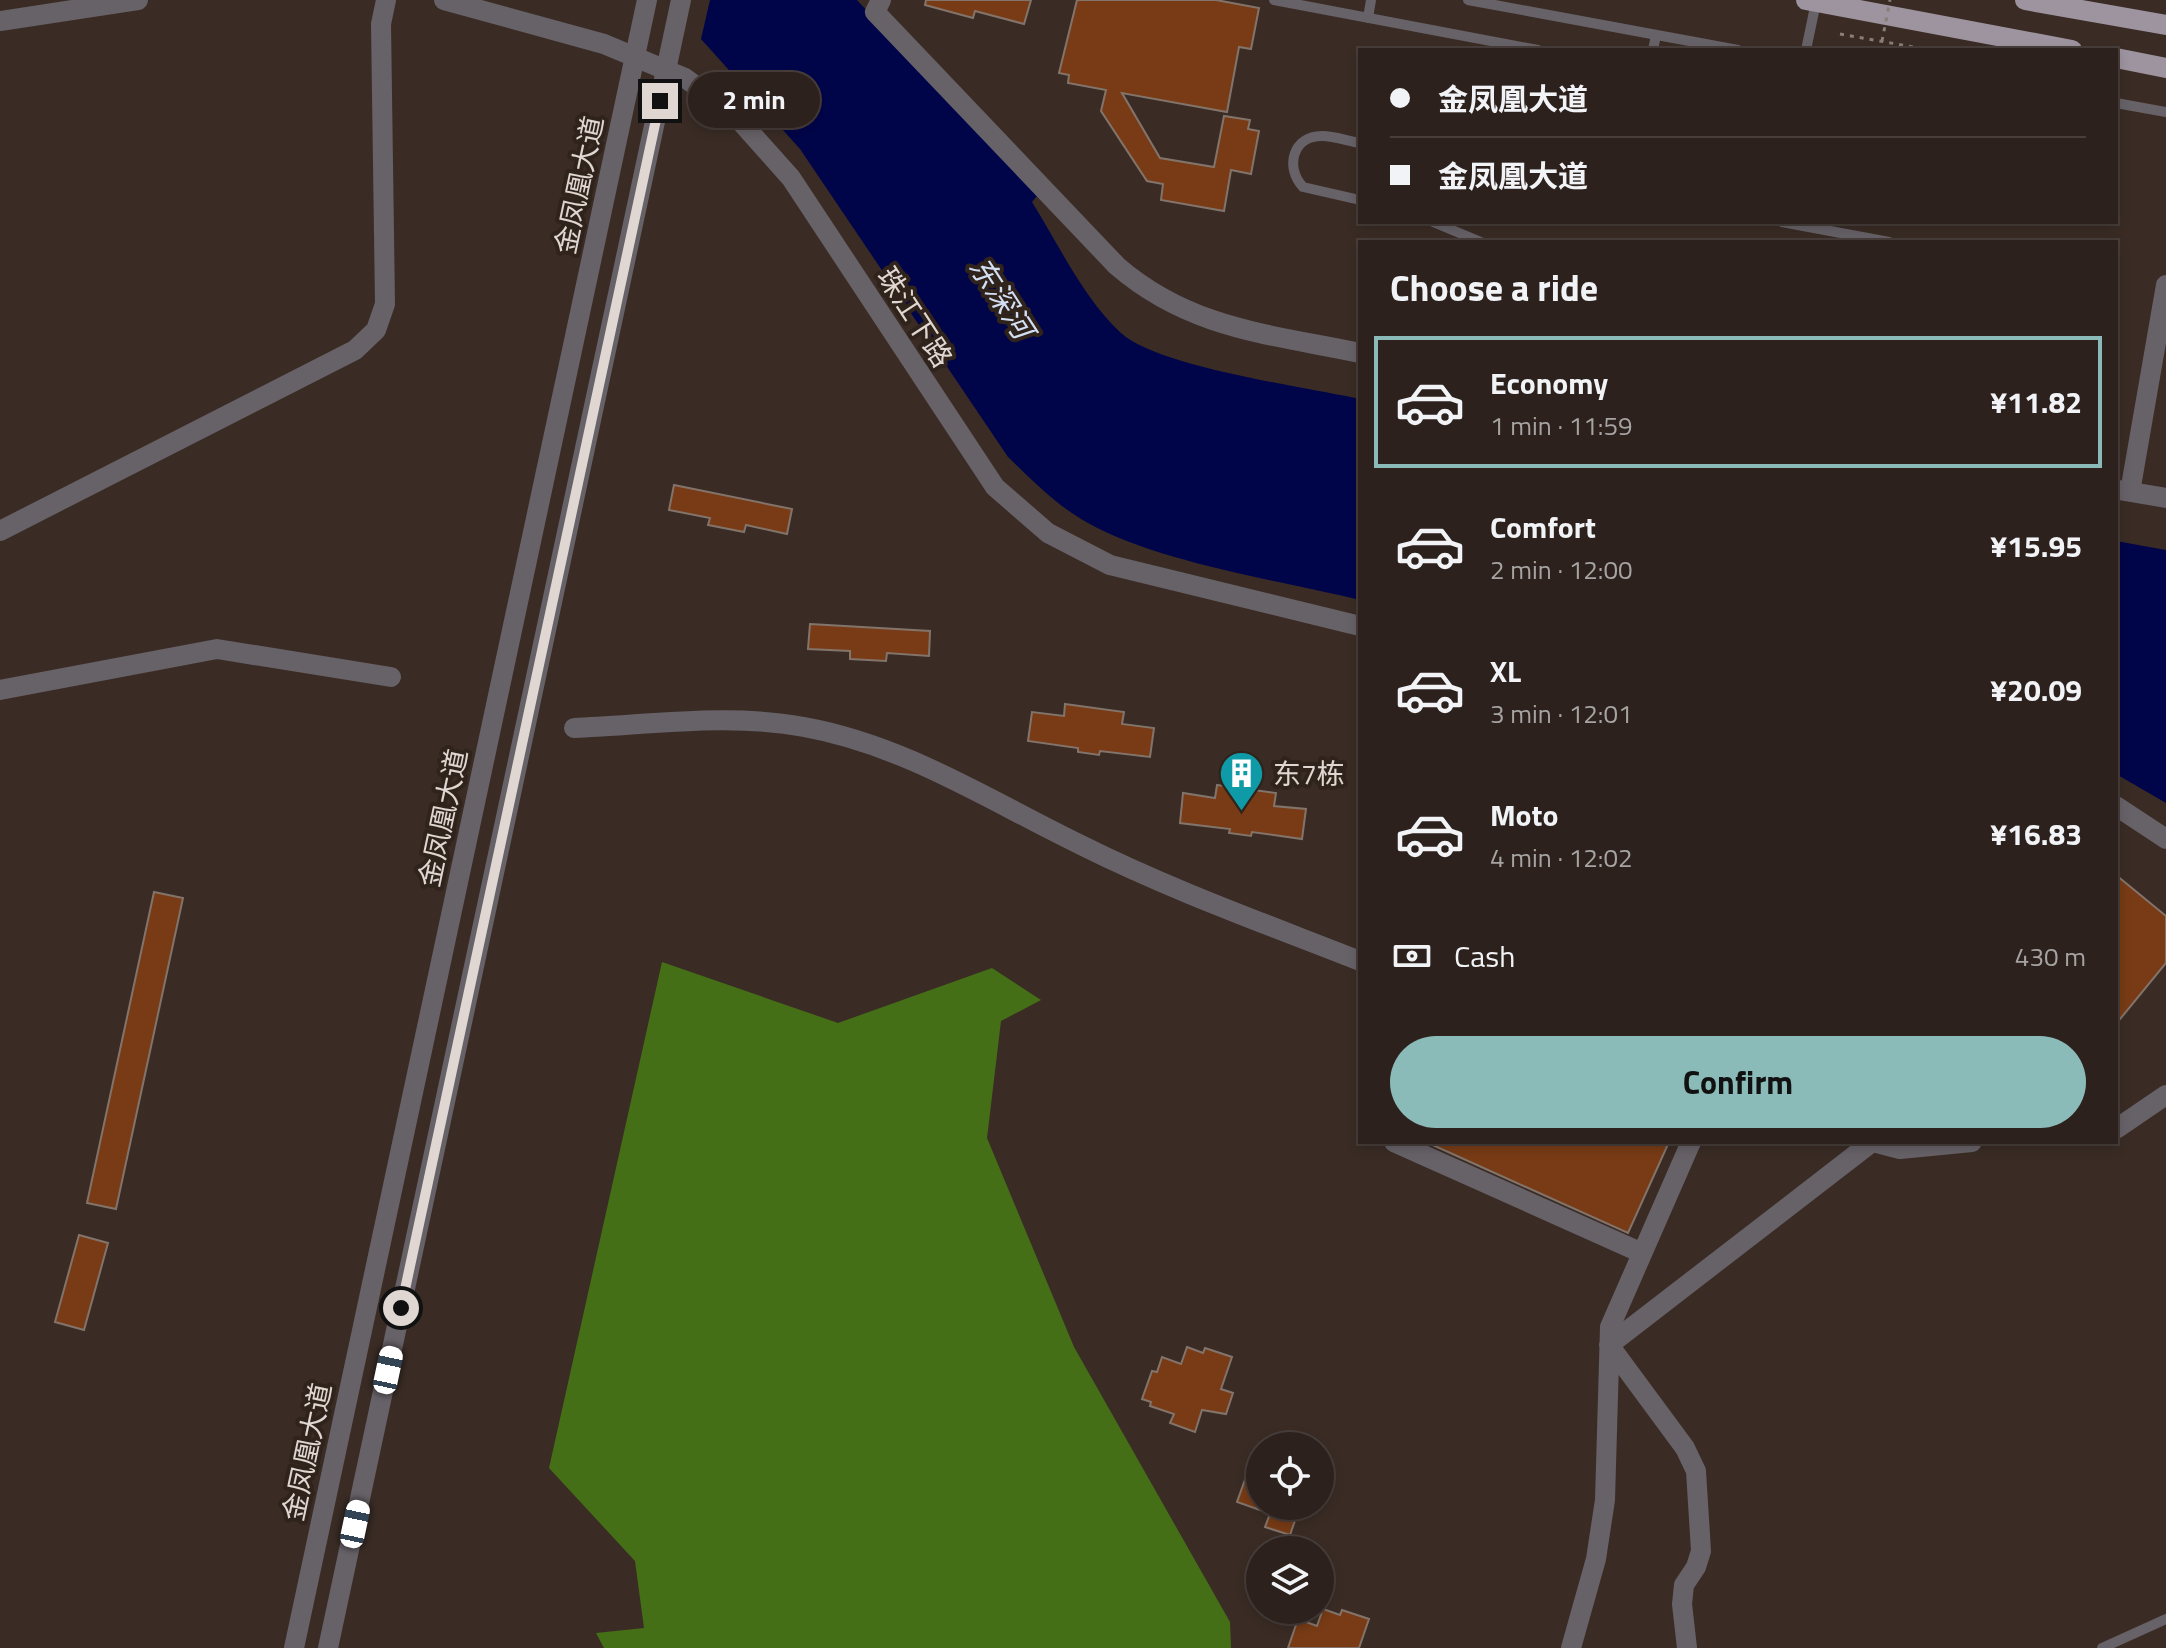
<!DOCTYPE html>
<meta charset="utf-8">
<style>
:root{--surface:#2c211c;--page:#342925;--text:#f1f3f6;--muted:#a6a3a3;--line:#483e3b;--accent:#8bbbb9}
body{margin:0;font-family:"Titillium Web","Noto Sans SC",sans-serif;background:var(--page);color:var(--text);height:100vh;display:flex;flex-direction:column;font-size:30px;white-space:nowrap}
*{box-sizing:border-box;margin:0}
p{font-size:26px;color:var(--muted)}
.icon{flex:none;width:44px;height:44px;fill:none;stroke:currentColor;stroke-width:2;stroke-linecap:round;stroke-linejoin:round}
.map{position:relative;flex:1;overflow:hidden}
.drawer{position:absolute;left:1358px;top:240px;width:760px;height:904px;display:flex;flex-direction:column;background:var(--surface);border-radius:0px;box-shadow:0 4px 12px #0003,0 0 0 2px var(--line)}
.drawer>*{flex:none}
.hud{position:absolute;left:1358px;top:48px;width:760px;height:176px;border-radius:0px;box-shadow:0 4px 12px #0003,0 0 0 2px var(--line);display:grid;align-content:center;height:176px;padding:0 32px;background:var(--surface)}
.fabs{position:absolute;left:1246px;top:1432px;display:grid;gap:16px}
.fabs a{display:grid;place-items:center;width:88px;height:88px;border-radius:50%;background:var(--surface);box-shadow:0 4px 12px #0003,0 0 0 2px var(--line);font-size:40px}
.end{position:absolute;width:36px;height:36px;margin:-18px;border:10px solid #e0d7d2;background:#111;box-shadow:0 0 0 4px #111}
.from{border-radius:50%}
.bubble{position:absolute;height:56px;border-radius:28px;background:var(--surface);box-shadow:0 4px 12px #0003,0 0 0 2px var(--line);font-size:26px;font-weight:700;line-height:56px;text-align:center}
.car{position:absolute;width:24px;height:48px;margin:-24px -12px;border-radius:10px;box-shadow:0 0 6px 2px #0007;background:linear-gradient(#fff 24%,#345 0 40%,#fff 0 76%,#345 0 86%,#fff 0)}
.hud b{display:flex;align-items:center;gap:28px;height:76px;font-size:30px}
.hud b+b{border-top:2px solid var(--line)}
.hud i{width:20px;height:20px;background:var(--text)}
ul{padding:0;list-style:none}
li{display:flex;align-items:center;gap:24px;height:132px;margin:0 16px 12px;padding:0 16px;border:4px solid transparent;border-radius:0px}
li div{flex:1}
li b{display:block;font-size:30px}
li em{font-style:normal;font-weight:700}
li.on{border-color:var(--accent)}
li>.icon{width:72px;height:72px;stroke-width:1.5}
h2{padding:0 32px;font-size:36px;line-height:96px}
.pay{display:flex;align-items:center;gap:20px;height:88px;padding:0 32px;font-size:30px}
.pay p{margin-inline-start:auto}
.primary-button{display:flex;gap:16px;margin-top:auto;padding:16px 32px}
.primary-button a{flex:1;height:92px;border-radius:48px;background:var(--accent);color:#111;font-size:32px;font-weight:700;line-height:92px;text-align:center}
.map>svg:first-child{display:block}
</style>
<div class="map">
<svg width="2166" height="1648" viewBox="0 0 2166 1648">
<rect width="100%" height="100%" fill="#3a2c25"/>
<path fill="#456f17" d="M662,962L838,1023L992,968L1041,1000L1001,1021L987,1138L1074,1347L1230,1622L1231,1648H604L596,1633L644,1628L635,1561L549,1468Z"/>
<path fill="#00054a" d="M710,0H857L1037,196L1032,202C1059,245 1084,299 1121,333C1158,367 1305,387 1360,399V600C1278,580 1160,563 1088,523C1057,506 1033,481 1008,457L800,149L701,39Z
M2116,541L2166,550V803L2116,774Z"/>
<path fill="#783b15" stroke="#83746b" stroke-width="2" d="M926,0H1031L1024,24L975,11L973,18L925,5Z
M1077,0H1216L1259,8L1251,49L1239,47L1227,112L1122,93L1160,158L1214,167L1224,116L1250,120L1248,129L1259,131L1251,174L1231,170L1224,211L1161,200L1163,184L1147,181L1101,111L1106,90L1068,83L1069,75L1059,73Z
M674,485L792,509L787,534L746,525L744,532L708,525L710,518L669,510Z
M810,624L930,631L929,656L887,653L886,661L850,659V651L808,649Z
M1065,704L1124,712L1122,724L1154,728L1150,757L1100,751L1099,755L1078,752V748L1028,741L1032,712L1064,716Z
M1217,785L1276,793L1274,806L1306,809L1302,839L1252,832L1251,836L1229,833L1230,829L1180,823L1183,793L1215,798Z
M2116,875L2166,916V963L2116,1024Z
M154,892L183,898L116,1209L87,1203Z
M1426,1142H1669L1628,1233Z
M79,1235L108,1243L84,1330L55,1322Z
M1187,1347L1203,1353L1205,1348L1232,1357L1221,1389L1233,1393L1226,1414L1202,1410L1195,1432L1170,1423L1174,1414L1150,1406L1151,1402L1142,1399L1152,1371L1157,1372L1162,1357L1181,1364Z
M1247,1474L1260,1479V1510L1237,1502Z
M1273,1506H1300L1290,1535L1265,1527Z
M1323,1609L1340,1615L1342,1610L1369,1619L1359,1648H1288L1298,1619L1317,1626Z"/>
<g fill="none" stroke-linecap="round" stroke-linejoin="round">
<path stroke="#897e78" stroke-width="3" stroke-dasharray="4 6" stroke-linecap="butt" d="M1840,34L1925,49"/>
<path stroke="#676268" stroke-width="10" d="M1274,0L1538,50
M1468,0L1738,50
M1368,18L1371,0
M1653,50L1656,35
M1806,50L1816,2
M2116,103L2166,112
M1360,143C1348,141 1334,136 1322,136C1292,136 1285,168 1303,187L1360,200
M1433,222L1481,242
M1782,222L1889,242
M2102,1648L2166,1619"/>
<path stroke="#676268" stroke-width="20" d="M444,0L604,44L685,78L733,113L791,178L995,487L1048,533L1110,565L1360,626
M881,0L875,12L1117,266C1190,329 1269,334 1360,353
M0,21L138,0
M2119,490L2166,498
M2130,492L2166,285
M0,531L355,350L376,330L385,304L381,24L386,0
M0,690L217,649L391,677
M574,728C649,725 730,713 804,727C905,745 990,801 1081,845C1171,890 1266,924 1360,961
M2116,806L2166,839
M2116,1129L2166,1095
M1394,1142L1642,1253
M1873,1142L1900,1149L1972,1142
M1571,1648L1596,1559L1605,1500L1610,1327L1691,1142
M1687,1648L1682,1604L1684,1585L1696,1567L1701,1551L1696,1471L1685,1448L1609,1345L1872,1142"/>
<path stroke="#676268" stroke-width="20" d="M294,1648L647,0
M328,1648L681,0"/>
<path stroke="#9e949f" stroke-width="20" d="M1806,0L2072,50
M2025,0L2166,25
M2116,58L2166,68"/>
<path stroke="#897e78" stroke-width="3" stroke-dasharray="4 6" stroke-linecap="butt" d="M1882,41L1890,0"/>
</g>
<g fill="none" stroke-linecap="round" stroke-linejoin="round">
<path stroke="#e0d7d2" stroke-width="10" d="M401,1308L660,101"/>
</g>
<defs>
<symbol id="building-pin" viewBox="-11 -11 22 30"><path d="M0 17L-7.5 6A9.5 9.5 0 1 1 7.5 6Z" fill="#0f9aa8" stroke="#2f231c"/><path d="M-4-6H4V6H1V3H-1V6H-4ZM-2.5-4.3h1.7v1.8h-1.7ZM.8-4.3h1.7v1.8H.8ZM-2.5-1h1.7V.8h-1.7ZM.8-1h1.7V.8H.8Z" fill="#fff"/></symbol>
</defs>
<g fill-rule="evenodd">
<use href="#building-pin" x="1216" y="748" width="51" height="69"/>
</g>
<g text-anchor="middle" stroke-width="8" stroke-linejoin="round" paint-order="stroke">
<g font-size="28" fill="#e0d7d2" stroke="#2f231c">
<text transform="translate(579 185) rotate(-78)" y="10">金凤凰大道</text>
<text transform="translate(915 317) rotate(57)" y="10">珠江下路</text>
<text transform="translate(443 818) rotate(-78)" y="10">金凤凰大道</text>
<text transform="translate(307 1452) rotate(-78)" y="10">金凤凰大道</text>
</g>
<g font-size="28" fill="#e0d7d2" stroke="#2f231c" text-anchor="start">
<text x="1273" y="784">东7栋</text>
</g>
<g font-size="30" font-style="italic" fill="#d2def2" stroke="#2f231c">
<text transform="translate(1001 298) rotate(57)" y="10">东深河</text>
</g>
</g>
</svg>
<div class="fabs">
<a><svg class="icon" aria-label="locate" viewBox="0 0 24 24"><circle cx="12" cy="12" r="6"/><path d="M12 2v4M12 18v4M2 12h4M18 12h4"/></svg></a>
<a><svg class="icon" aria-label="layers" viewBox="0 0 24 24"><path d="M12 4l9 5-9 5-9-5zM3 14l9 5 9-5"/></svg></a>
</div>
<i class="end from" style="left:401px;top:1308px"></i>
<i class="end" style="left:660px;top:101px"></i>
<div class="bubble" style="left:688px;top:72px;width:132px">2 min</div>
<i class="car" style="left:388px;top:1370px;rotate:12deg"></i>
<i class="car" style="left:355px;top:1524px;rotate:12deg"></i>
<div class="hud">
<b><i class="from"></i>金凤凰大道</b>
<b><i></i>金凤凰大道</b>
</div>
<section class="drawer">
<h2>Choose a ride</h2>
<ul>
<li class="on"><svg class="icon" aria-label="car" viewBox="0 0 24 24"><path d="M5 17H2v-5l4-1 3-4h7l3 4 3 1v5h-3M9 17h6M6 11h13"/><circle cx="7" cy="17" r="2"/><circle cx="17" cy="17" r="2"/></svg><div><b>Economy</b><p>1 min · 11:59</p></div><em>¥11.82</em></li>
<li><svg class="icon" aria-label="car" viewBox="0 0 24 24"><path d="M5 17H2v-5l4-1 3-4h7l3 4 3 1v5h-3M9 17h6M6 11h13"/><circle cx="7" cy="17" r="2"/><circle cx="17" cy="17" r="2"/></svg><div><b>Comfort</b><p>2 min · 12:00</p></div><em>¥15.95</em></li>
<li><svg class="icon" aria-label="car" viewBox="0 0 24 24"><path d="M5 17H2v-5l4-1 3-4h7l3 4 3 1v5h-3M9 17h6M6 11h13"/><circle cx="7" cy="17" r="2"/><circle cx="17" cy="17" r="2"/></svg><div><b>XL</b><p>3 min · 12:01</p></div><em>¥20.09</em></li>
<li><svg class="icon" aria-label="car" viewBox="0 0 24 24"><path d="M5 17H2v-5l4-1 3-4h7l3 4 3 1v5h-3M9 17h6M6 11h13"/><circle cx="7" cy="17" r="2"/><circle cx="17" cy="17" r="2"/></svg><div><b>Moto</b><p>4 min · 12:02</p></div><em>¥16.83</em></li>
</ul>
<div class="pay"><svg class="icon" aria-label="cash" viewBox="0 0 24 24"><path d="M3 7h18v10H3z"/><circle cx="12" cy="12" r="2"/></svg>Cash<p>430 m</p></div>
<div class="primary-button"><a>Confirm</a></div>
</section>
</div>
